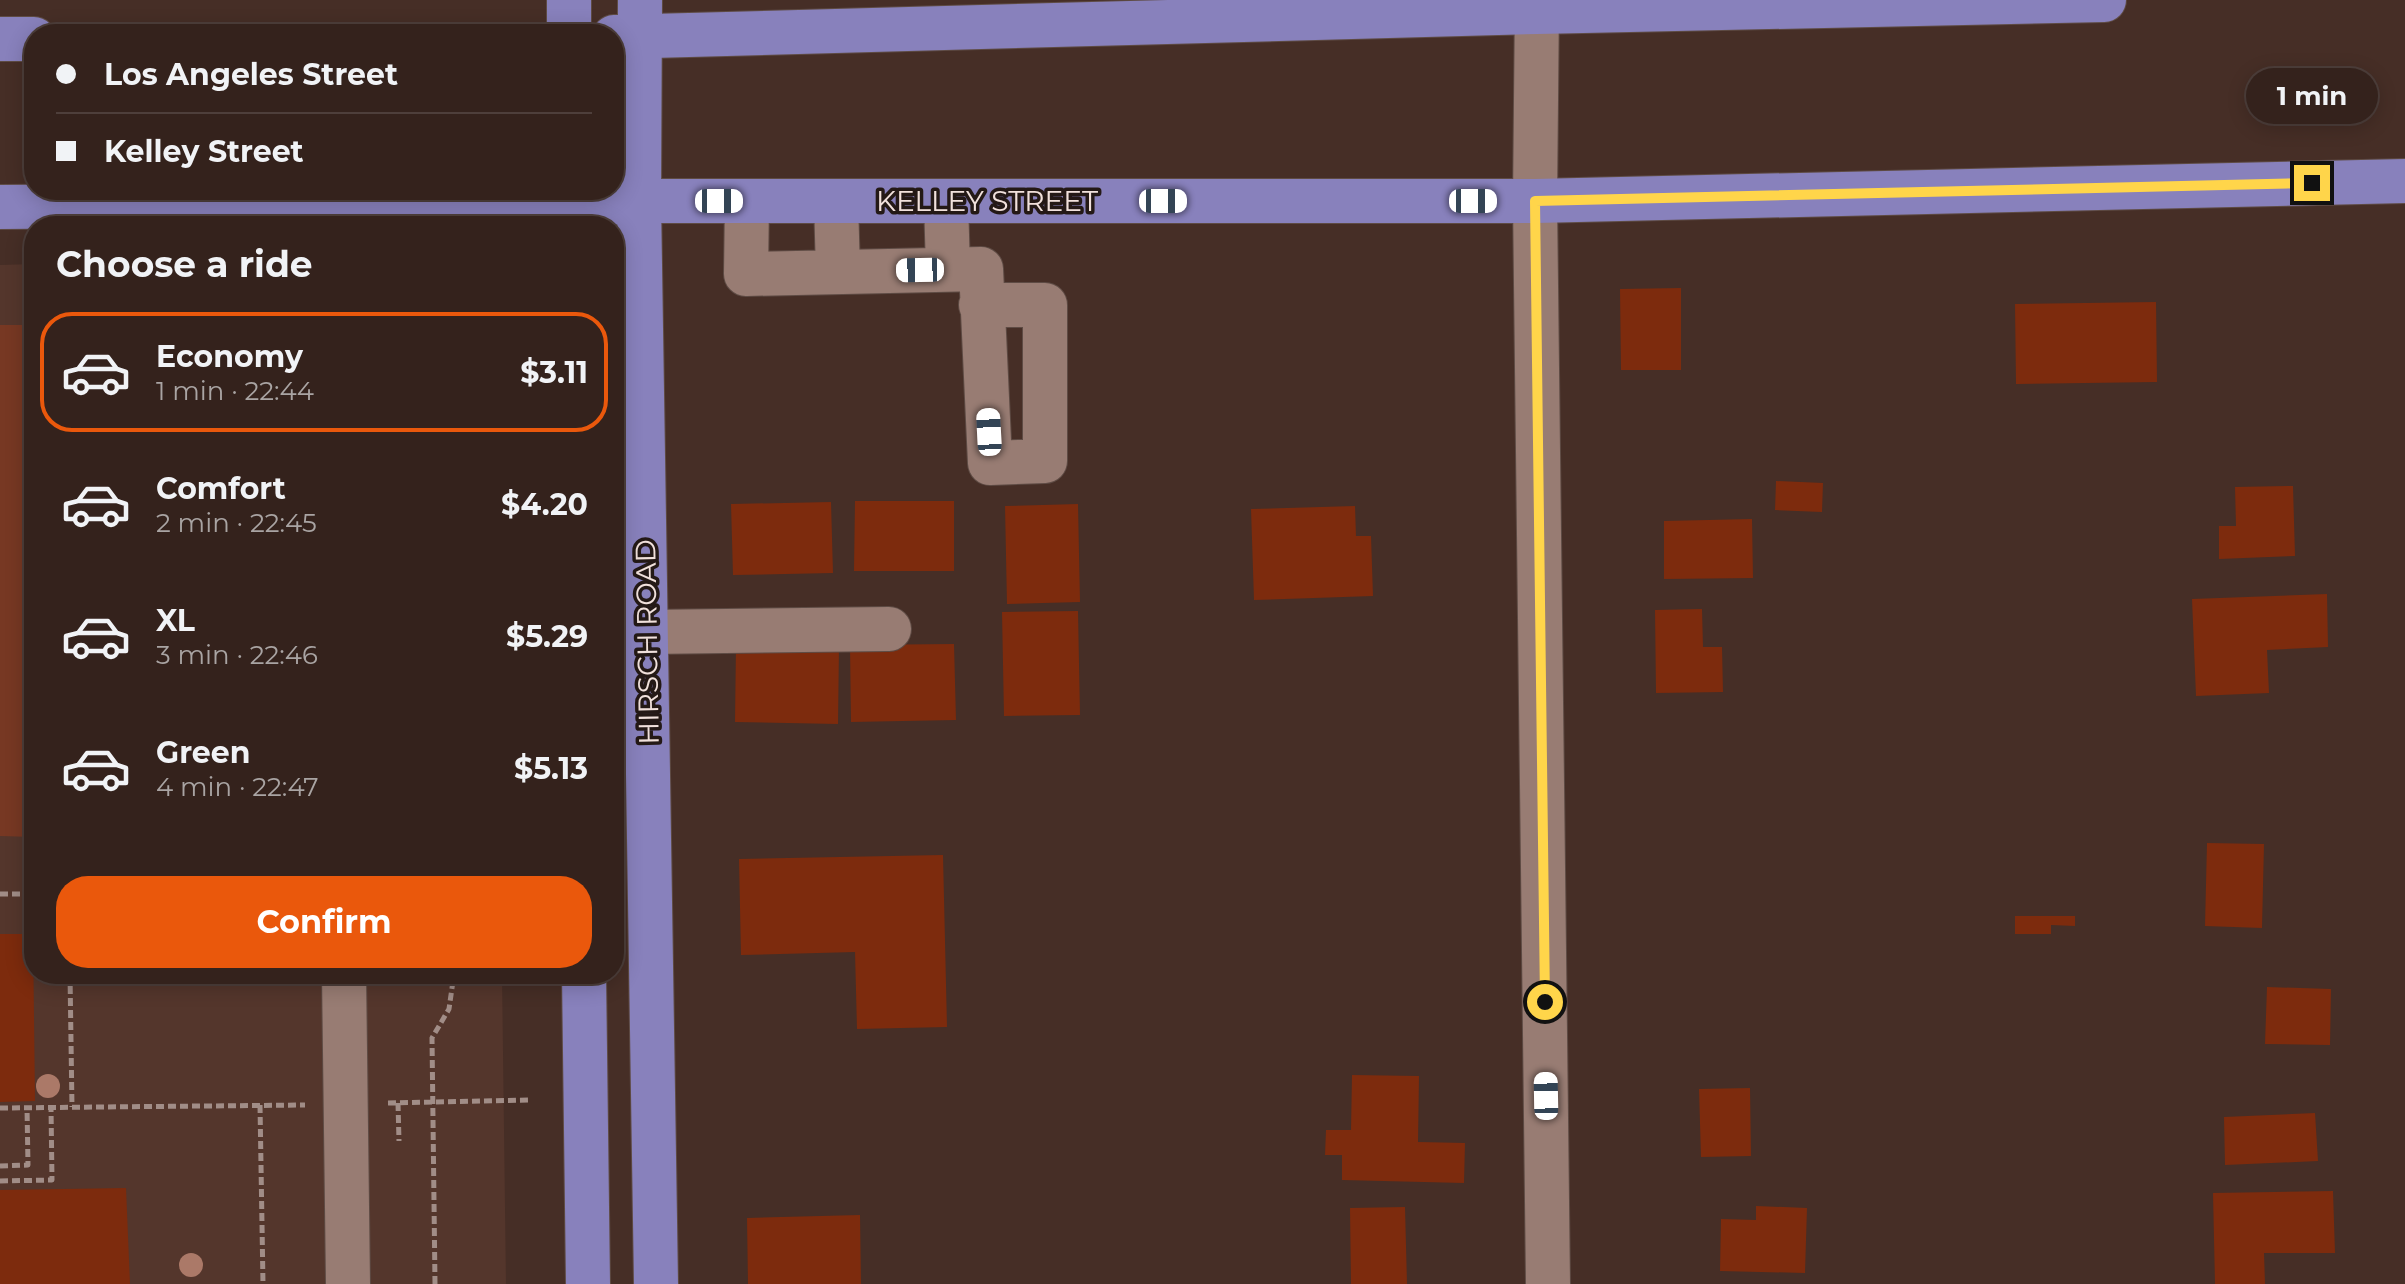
<!DOCTYPE html>
<meta charset="utf-8">
<style>
:root{--surface:#34221c;--page:#3c2a25;--text:#f1f3f6;--muted:#a9a4a3;--line:#4e3f3b;--accent:#ea580c}
body{margin:0;font-family:Montserrat,sans-serif;background:var(--page);color:var(--text);height:100vh;display:flex;flex-direction:column;font-size:30px;white-space:nowrap}
*{box-sizing:border-box;margin:0}
p{font-size:26px;color:var(--muted)}
.icon{flex:none;width:44px;height:44px;fill:none;stroke:currentColor;stroke-width:2;stroke-linecap:round;stroke-linejoin:round}
.map{position:relative;flex:1;overflow:hidden}
.side{position:absolute;left:24px;top:216px;width:600px;height:768px;display:flex;flex-direction:column;background:var(--surface);border-radius:32px;box-shadow:0 4px 20px #0003,0 0 0 2px var(--line)}
.side>*{flex:none}
.guide{position:absolute;left:24px;top:24px;width:600px;height:176px;border-radius:32px;box-shadow:0 4px 20px #0003,0 0 0 2px var(--line);display:grid;align-content:center;height:176px;padding:0 32px;background:var(--surface)}
.end{position:absolute;width:36px;height:36px;margin:-18px;border:10px solid #ffd54a;background:#111;box-shadow:0 0 0 4px #111}
.from{border-radius:50%}
.bubble{position:absolute;height:56px;border-radius:28px;background:var(--surface);box-shadow:0 4px 20px #0003,0 0 0 2px var(--line);font-size:26px;font-weight:700;line-height:56px;text-align:center}
.car{position:absolute;width:24px;height:48px;margin:-24px -12px;border-radius:10px;box-shadow:0 0 6px 2px #0007;background:linear-gradient(#fff 24%,#345 0 40%,#fff 0 76%,#345 0 86%,#fff 0)}
.guide b{display:flex;align-items:center;gap:28px;height:76px;font-size:30px}
.guide b+b{border-top:2px solid var(--line)}
.guide i{width:20px;height:20px;background:var(--text)}
ul{padding:0;list-style:none}
li{display:flex;align-items:center;gap:24px;height:120px;margin:0 16px 12px;padding:0 16px;border:4px solid transparent;border-radius:32px}
li div{flex:1}
li b{display:block;font-size:30px}
li em{font-style:normal;font-weight:700}
li.current{border-color:var(--accent)}
li>.icon{width:72px;height:72px;stroke-width:1.5}
h2{padding:0 32px;font-size:36px;line-height:96px}
.action{display:flex;gap:16px;margin-top:auto;padding:16px 32px}
.action a{flex:1;height:92px;border-radius:32px;background:var(--accent);color:#fff;font-size:32px;font-weight:700;line-height:92px;text-align:center}
.map>svg:first-child{display:block}
</style>
<div class="map">
<svg width="2405" height="1284" viewBox="0 0 2405 1284">
<rect width="100%" height="100%" fill="#462e26"/>
<path fill="#54362c" d="M34,264V974H502L506,1284H0V265Z"/>
<path fill="#773823" d="M0,325H34V837L0,836Z"/>
<path fill="#7d2b0d" d="M1681,288V370H1621L1620,289Z
M2156,302L2157,382L2016,384L2015,304Z
M1776,481L1823,483L1822,512L1775,510Z
M2293,486L2295,556L2219,559V526H2236L2235,487Z
M855,501H954V571H854Z
M831,502L833,573L733,575L731,504Z
M1078,504L1080,602L1007,604L1005,506Z
M1355,506L1356,536H1371L1373,596L1254,600L1251,509Z
M1752,519L1753,578L1664,579V521Z
M2327,594L2328,647L2267,650L2269,693L2196,696L2192,599Z
M1702,609L1703,647H1722L1723,692L1656,693L1655,610Z
M1078,611L1080,715L1004,716L1002,612Z
M954,644L956,720L851,722L850,645Z
M736,645L839,647L838,724L735,722Z
M2207,843L2264,844L2262,928L2205,926Z
M943,855L947,1027L857,1029L855,952L741,955L739,859Z
M2015,916H2075V926L2051,925V934H2015Z
M0,934H33L35,1101L0,1102Z
M2267,987L2331,989L2330,1045L2265,1044Z
M1352,1075L1419,1076L1418,1142L1465,1143L1464,1183L1342,1180V1155H1325L1326,1130H1351Z
M1750,1088L1751,1156L1701,1157L1699,1089Z
M2315,1113L2318,1161L2225,1165L2224,1117Z
M126,1188L130,1284H0V1190Z
M2333,1191L2335,1253H2264L2265,1284H2215L2213,1193Z
M1756,1206L1807,1208L1805,1273L1720,1271L1721,1219L1756,1220Z
M1405,1207L1407,1284H1351L1350,1208Z
M860,1215L861,1284H748L747,1218Z"/>
<g fill="none" stroke-linecap="round" stroke-linejoin="round">
<defs>
<path id="minor" d="M1537,0L1535,201L1548,1284
M747,201L746,274L981,269L990,463L1045,461V305H981
M836,201L838,272
M946,201L948,269
M647,632L889,629
M344,974L348,1284"/>
<path id="major" d="M640,0L639,201L656,1284
M569,34V0
M614,37L1537,12L2104,0
M0,39H34
M0,207L501,203L570,205L639,201H1535L2405,181
M584,974L588,1284"/>
</defs>
<use href="#minor" stroke="#5e4b44" stroke-width="46"/>
<use href="#major" stroke="#5e4b44" stroke-width="46"/>
<path stroke="#a18d87" stroke-width="5" stroke-dasharray="8 4" stroke-linecap="butt" d="M0,894H34
M70,974L72,1107
M388,1103L531,1100
M398,1103L399,1141
M260,1105L263,1284
M0,1108L305,1105
M0,1166L28,1165L27,1108
M0,1181L52,1180L51,1107
M435,1284L432,1038L449,1009L454,974"/>
<use href="#minor" stroke="#987c73" stroke-width="44"/>
<use href="#major" stroke="#8881bc" stroke-width="44"/>
</g>
<g fill="#ab7968">
<circle cx="48" cy="1086" r="12"/>
<circle cx="191" cy="1265" r="12"/>
</g>
<g fill="none" stroke-linecap="round" stroke-linejoin="round">
<path stroke="#ffd54a" stroke-width="10" d="M1545,1002L1535,201L2312,183"/>
</g>
<g text-anchor="middle" stroke-width="7" stroke-linejoin="round" paint-order="stroke">
<g font-size="28" fill="#f1e1dc" stroke="#241916">
<text x="987" y="211">KELLEY STREET</text>
<text transform="translate(647 642) rotate(-91)" y="10">HIRSCH ROAD</text>
</g>
</g>
</svg>
<i class="end from" style="left:1545px;top:1002px"></i>
<i class="end" style="left:2312px;top:183px"></i>
<div class="bubble" style="left:2246px;top:68px;width:132px">1 min</div>
<i class="car" style="left:719px;top:201px;rotate:90deg"></i>
<i class="car" style="left:1163px;top:201px;rotate:90deg"></i>
<i class="car" style="left:1473px;top:201px;rotate:90deg"></i>
<i class="car" style="left:920px;top:270px;rotate:269deg"></i>
<i class="car" style="left:989px;top:432px;rotate:357deg"></i>
<i class="car" style="left:1546px;top:1096px;rotate:359deg"></i>
<div class="guide">
<b><i class="from"></i>Los Angeles Street</b>
<b><i></i>Kelley Street</b>
</div>
<section class="side">
<h2>Choose a ride</h2>
<ul>
<li class="current"><svg class="icon" aria-label="car" viewBox="0 0 24 24"><path d="M5 17H2v-5l4-1 3-4h7l3 4 3 1v5h-3M9 17h6M6 11h13"/><circle cx="7" cy="17" r="2"/><circle cx="17" cy="17" r="2"/></svg><div><b>Economy</b><p>1 min · 22:44</p></div><em>$3.11</em></li>
<li><svg class="icon" aria-label="car" viewBox="0 0 24 24"><path d="M5 17H2v-5l4-1 3-4h7l3 4 3 1v5h-3M9 17h6M6 11h13"/><circle cx="7" cy="17" r="2"/><circle cx="17" cy="17" r="2"/></svg><div><b>Comfort</b><p>2 min · 22:45</p></div><em>$4.20</em></li>
<li><svg class="icon" aria-label="car" viewBox="0 0 24 24"><path d="M5 17H2v-5l4-1 3-4h7l3 4 3 1v5h-3M9 17h6M6 11h13"/><circle cx="7" cy="17" r="2"/><circle cx="17" cy="17" r="2"/></svg><div><b>XL</b><p>3 min · 22:46</p></div><em>$5.29</em></li>
<li><svg class="icon" aria-label="car" viewBox="0 0 24 24"><path d="M5 17H2v-5l4-1 3-4h7l3 4 3 1v5h-3M9 17h6M6 11h13"/><circle cx="7" cy="17" r="2"/><circle cx="17" cy="17" r="2"/></svg><div><b>Green</b><p>4 min · 22:47</p></div><em>$5.13</em></li>
</ul>
<div class="action"><a>Confirm</a></div>
</section>
</div>
